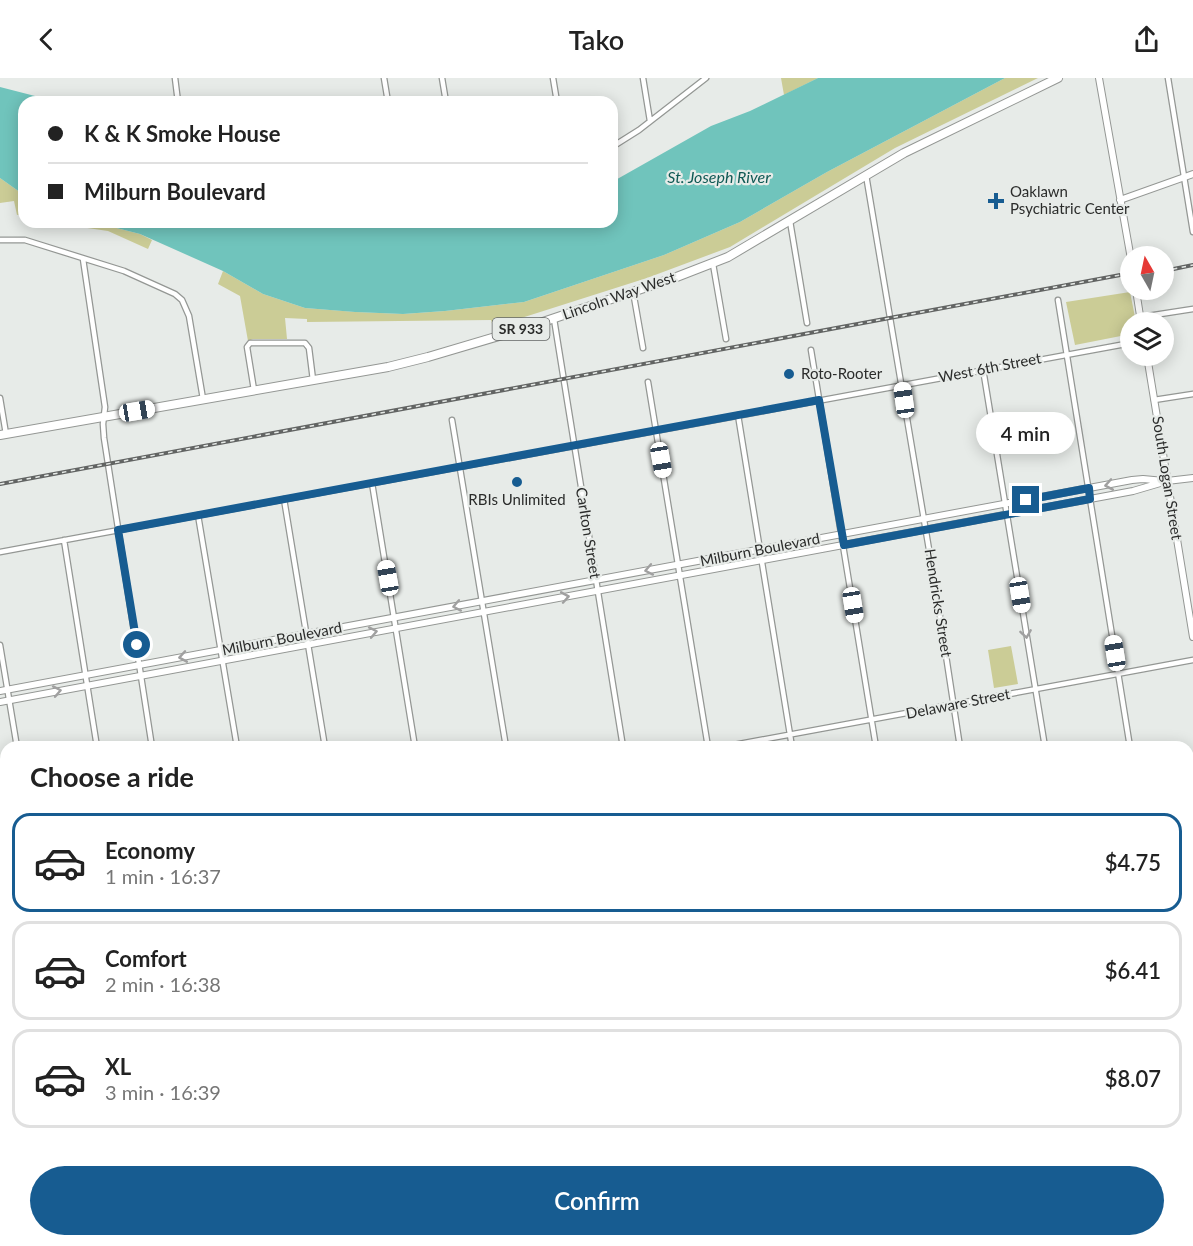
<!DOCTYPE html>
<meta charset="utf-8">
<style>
:root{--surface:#fff;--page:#f2f2f2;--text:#222;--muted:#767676;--line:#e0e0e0;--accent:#175c91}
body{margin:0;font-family:Lato,sans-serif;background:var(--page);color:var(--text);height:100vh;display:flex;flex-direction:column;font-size:22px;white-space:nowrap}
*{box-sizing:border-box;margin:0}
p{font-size:20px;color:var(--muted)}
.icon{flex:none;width:33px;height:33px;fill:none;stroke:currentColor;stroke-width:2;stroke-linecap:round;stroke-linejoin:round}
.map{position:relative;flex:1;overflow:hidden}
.panel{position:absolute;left:0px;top:663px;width:1194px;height:506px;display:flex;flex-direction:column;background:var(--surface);border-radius:18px 18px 0 0;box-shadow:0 3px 15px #0003}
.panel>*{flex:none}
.guide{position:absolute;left:18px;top:18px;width:600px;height:132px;border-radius:18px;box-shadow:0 3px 15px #0003;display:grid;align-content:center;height:132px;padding:0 30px;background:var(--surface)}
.needle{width:39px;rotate:351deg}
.controls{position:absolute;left:1120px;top:168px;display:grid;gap:12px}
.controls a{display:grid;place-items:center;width:54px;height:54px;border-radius:50%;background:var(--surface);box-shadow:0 3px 15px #0003;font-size:30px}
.end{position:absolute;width:27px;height:27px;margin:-14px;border:8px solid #175c91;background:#fff;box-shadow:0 0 0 3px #fff}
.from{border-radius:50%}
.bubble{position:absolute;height:42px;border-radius:21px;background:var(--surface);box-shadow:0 3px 15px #0003;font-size:20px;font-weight:600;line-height:42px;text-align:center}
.car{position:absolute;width:18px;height:36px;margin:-18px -9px;border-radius:8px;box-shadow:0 0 4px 2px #0007;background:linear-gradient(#fff 24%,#345 0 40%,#fff 0 76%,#345 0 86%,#fff 0)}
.guide b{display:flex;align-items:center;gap:21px;height:57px;font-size:22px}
.guide b+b{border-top:2px solid var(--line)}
.guide i{width:15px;height:15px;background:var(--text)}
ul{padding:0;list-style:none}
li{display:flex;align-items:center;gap:18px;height:99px;margin:0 12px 9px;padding:0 18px;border:3px solid var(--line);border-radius:18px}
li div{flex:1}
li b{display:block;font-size:22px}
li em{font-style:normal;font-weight:600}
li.current{border-color:var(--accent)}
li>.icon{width:54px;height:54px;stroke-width:1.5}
h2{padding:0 30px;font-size:27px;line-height:72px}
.primary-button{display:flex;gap:12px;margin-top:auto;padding:12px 30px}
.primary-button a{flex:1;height:69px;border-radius:36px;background:var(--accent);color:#fff;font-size:24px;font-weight:600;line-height:69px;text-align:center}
header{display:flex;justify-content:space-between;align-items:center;height:78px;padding:0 30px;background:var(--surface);font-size:27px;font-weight:600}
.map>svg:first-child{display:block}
</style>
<header><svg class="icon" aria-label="back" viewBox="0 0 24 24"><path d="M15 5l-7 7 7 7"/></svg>Tako<svg class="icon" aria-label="share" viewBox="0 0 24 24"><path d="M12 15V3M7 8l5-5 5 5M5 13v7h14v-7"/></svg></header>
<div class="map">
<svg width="1193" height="1168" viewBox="0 0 1193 1168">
<rect width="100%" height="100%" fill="#e7ebe8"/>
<path fill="#cbcc96" d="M781,0H818L784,17Z
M1005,0H1038L895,70L730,169L647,200L493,249L491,242L307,244V241L285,240L287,261H253L248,263L240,218L218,206L223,193L263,216L305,230L356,234L403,236L445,233L524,224L664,177L740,144L827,94Z
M0,100L24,117V136L17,137L14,123L0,125Z
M46,144H93L140,156L152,162L148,171L108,153Z
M1130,214L1136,244H1131V256L1075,267L1066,224Z
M1011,568L1018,606L994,610L988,572Z
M1188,1152H1193V1168H1085L1086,1163L1188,1162Z
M91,1163H1041L1039,1168H94Z"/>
<path fill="#70c4bc" d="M818,0H1005L827,94L740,144L664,177L524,224L445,233L403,236L355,234L305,230L263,216L223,193L140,156L93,144H612V104L711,48L750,33Z
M0,9L35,18L50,24H24V117L0,100Z"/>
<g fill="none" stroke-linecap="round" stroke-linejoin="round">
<defs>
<path id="minor" d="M175,0L178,24
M384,0L388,24
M442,0L446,24
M553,0L557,24
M643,0L650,43
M1168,0L1193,154
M612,69L639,52L706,0
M866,97L937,519L960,669
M790,143L807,245
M0,162H25L124,193L175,216L182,222L189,238L203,321
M83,181L105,329L103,346L104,360L152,669
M713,186L726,261
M633,213L643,270
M1058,222L1130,669
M1141,239L1193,231
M554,241L623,669
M811,272L876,669
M983,291L1045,669
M648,304L708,669
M254,312L247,269L250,265H305L309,270L313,302
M0,320L6,356
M1154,322L1193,316
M738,337L792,669
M452,342L506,669
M372,405L415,669
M284,421L325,669
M198,437L237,669
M64,462L97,669
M0,474L1131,265
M0,567L17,669
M723,669L1193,582
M1188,735L1193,734
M0,804L6,803
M0,1044L6,1079
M33,1162L35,1168
M45,1168L55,1162"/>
<path id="tertiary" d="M1099,0L1131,181
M1120,122L1193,96
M1136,212L1141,244
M1147,278L1193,559
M0,613L1132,402L1143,401L1164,403
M0,624L1133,413L1167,403L1193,400
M0,996L6,995
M1188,1139H1193"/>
<path id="primary" d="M0,357L388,289L428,279L519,252L674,200L728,179L904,75L1058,0"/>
</defs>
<use href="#minor" stroke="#949794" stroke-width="7"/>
<use href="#tertiary" stroke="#949794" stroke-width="8"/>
<use href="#primary" stroke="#949794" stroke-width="10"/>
<use href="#minor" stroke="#fff" stroke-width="4.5"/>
<use href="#tertiary" stroke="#fff" stroke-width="6"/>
<use href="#primary" stroke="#fff" stroke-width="8"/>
<defs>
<path id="rail" d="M1164,193L1193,187
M0,406L1131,195"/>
</defs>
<use href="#rail" stroke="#626463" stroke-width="4"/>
<use href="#rail" stroke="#e7ebe8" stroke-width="1.5" stroke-dasharray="4.5" stroke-linecap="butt"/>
</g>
<defs><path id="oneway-chevron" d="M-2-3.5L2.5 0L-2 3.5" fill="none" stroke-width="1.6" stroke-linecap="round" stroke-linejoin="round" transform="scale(1.5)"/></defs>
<g stroke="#a0a0a0">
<use href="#oneway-chevron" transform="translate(1109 407) rotate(170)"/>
<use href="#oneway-chevron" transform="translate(649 492) rotate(169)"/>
<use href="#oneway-chevron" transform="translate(565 519) rotate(-10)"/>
<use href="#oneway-chevron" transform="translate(457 528) rotate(169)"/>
<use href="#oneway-chevron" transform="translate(373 554) rotate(-11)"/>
<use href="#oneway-chevron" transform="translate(1026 556) rotate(81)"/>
<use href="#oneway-chevron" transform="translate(183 579) rotate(170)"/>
<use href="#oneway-chevron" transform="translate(57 613) rotate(-11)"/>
</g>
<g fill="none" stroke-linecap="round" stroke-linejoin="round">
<path stroke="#175c91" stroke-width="8" d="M137,567L118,452L819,322L844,467L1090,421L1089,410L1026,422"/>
</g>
<g fill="#175c91" stroke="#e7ebe8" stroke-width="2">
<path d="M993 114h6v6h6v6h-6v6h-6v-6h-6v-6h6z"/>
<circle cx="789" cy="296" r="6"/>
<circle cx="517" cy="404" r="6"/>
</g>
<g text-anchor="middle" stroke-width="4.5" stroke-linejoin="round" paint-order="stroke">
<rect fill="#e7ebe8" stroke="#636564" stroke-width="1.5" x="492.5" y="240" width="57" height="22" rx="4.5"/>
<g font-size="14" font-weight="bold" fill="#2b2c2b">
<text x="521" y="256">SR 933</text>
</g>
<g font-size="15" fill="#2b2c2b" stroke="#e7ebe8" text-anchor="start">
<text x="1010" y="119">Oaklawn<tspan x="1010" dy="17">Psychiatric Center</tspan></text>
<text x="801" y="301">Roto-Rooter</text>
<text x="517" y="427" text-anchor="middle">RBIs Unlimited</text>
</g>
<g font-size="15" fill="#2b2c2b" stroke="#e7ebe8">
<text transform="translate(619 218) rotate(-19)" y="5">Lincoln Way West</text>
<text transform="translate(990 290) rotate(-11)" y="5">West 6th Street</text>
<text transform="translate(1167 400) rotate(81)" y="5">South Logan Street</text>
<text transform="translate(588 455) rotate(81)" y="5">Carlton Street</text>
<text transform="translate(760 472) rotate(-11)" y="5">Milburn Boulevard</text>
<text transform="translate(938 525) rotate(81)" y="5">Hendricks Street</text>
<text transform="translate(282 561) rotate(-11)" y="5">Milburn Boulevard</text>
<text transform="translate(958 626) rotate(-11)" y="5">Delaware Street</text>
</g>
<g font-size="16" font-style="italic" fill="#0f5954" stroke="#e7ebe8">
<text x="719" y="105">St. Joseph River</text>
</g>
</g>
</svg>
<div class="controls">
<a><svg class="needle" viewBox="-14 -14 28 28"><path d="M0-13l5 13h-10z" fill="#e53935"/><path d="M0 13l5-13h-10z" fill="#767676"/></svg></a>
<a><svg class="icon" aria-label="layers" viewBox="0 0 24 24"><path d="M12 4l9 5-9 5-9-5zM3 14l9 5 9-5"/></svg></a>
</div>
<i class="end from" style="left:137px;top:567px"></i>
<i class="end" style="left:1026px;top:422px"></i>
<div class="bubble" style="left:976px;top:334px;width:99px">4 min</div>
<i class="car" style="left:904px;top:322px;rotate:352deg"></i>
<i class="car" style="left:137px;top:333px;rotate:80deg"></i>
<i class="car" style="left:661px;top:382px;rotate:170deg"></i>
<i class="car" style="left:388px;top:500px;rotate:350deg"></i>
<i class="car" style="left:1020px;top:517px;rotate:171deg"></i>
<i class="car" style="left:853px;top:527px;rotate:171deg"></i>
<i class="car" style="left:1115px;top:575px;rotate:351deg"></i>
<div class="guide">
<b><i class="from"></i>K &amp; K Smoke House</b>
<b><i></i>Milburn Boulevard</b>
</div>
<section class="panel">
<h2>Choose a ride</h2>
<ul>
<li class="current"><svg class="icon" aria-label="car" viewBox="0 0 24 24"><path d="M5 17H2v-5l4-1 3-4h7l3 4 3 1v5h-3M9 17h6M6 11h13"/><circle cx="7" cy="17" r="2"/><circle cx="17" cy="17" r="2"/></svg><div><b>Economy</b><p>1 min · 16:37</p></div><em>$4.75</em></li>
<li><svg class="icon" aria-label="car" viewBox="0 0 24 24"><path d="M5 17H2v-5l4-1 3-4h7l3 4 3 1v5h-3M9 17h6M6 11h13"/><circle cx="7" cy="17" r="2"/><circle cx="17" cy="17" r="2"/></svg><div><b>Comfort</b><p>2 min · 16:38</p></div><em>$6.41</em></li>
<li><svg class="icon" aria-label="car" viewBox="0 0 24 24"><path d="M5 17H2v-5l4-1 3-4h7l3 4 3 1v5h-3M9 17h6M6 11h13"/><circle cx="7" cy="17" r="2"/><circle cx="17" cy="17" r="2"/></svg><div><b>XL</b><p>3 min · 16:39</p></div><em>$8.07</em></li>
</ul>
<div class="primary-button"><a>Confirm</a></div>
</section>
</div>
